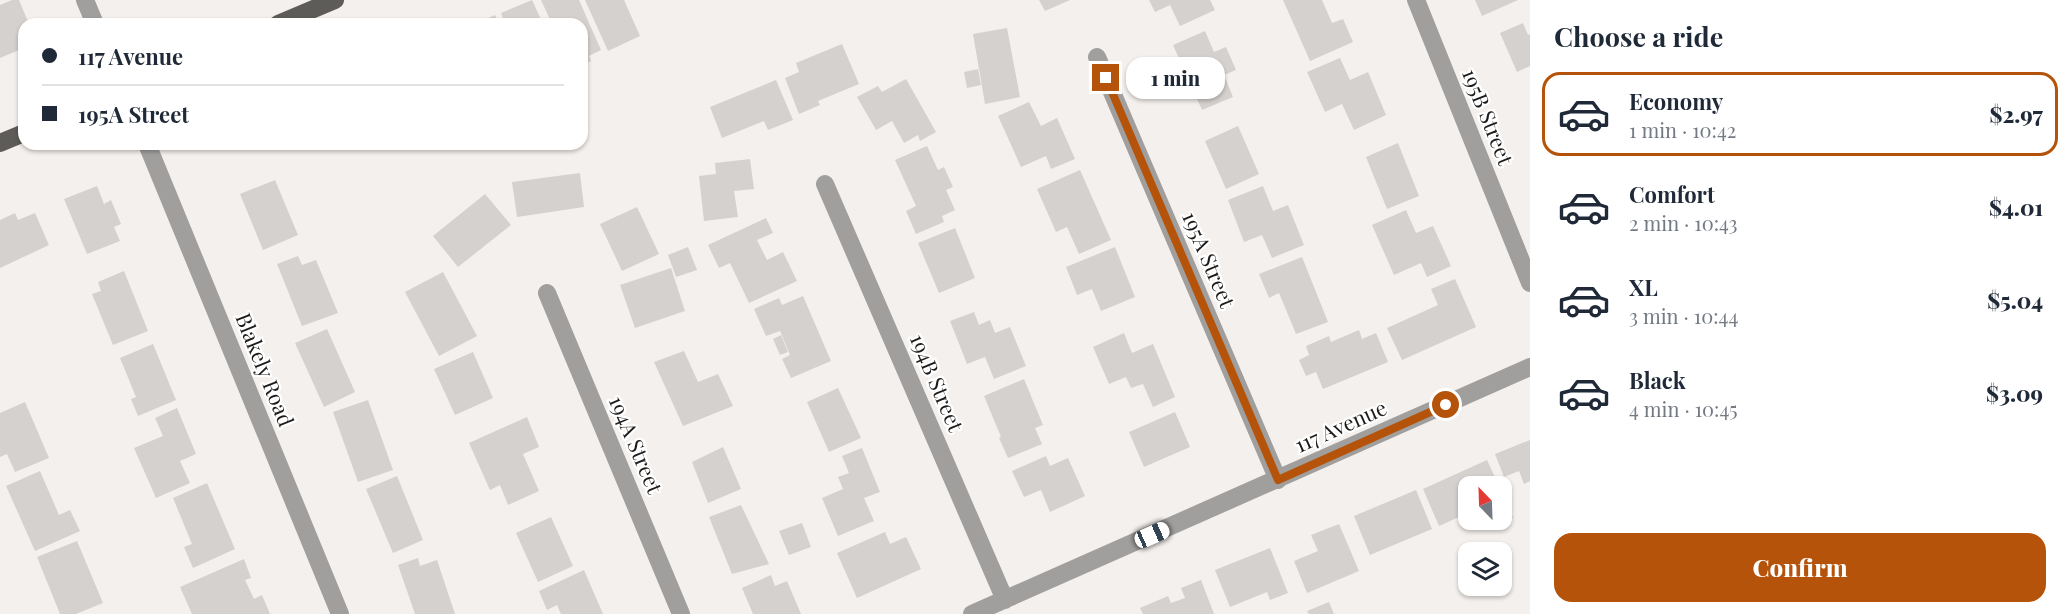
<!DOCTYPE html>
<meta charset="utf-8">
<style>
:root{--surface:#fff;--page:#f6f6f7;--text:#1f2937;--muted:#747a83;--line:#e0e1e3;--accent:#b45309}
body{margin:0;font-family:"Playfair Display",serif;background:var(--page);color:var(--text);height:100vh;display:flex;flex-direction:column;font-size:22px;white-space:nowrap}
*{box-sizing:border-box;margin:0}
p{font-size:20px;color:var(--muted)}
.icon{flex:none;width:33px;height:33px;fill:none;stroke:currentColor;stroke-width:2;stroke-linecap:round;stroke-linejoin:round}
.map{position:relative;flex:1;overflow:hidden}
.drawer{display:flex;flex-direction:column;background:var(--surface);width:540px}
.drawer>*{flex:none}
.top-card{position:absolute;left:18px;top:18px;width:570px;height:132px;border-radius:18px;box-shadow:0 2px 4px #0004;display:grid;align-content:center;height:132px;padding:0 24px;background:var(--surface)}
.needle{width:39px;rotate:337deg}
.fabs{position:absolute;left:1458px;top:476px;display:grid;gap:12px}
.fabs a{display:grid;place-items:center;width:54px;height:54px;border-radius:12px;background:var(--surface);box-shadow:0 2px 4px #0004;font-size:30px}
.end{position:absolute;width:27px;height:27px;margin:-14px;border:8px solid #b45309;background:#fff;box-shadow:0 0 0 3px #fff}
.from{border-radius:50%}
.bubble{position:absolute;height:42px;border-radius:18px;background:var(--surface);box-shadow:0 2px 4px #0004;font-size:20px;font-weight:800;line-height:42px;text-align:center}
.car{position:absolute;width:18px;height:36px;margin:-18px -9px;border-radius:8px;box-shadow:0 0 4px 2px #0007;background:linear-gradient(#fff 24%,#345 0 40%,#fff 0 76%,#345 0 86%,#fff 0)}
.top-card b{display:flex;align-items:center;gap:21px;height:57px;font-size:22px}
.top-card b+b{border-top:2px solid var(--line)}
.top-card i{width:15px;height:15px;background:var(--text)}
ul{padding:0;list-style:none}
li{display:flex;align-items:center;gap:18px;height:84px;margin:0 12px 9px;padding:0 12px;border:3px solid transparent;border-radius:18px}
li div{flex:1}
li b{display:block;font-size:22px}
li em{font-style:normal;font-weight:800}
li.on{border-color:var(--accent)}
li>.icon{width:54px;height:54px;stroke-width:1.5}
h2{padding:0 24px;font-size:27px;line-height:72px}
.button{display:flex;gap:12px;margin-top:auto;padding:12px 24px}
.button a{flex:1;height:69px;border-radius:18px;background:var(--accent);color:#fff;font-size:24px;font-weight:800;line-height:69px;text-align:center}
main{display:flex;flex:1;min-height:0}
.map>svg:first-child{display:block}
</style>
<main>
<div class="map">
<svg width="1530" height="614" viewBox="0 0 1530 614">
<rect width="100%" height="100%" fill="#f4f0ed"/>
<path fill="#d5d1ce" d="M12,0H19L29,24H24V29L22,30L24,35V48L0,58V5Z
M532,0L543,24H505L501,13Z
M541,0H579L601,50L589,56L591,61L582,65V24H552Z
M585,0H624L640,36L608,51Z
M1039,0H1070L1045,11Z
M1149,0H1210L1215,10L1180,26L1170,5L1155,12Z
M1283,0H1322L1332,23L1343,19L1353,42L1310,61Z
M1475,0H1518L1482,16Z
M495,15L499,24H475Z
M1523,23L1528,35L1530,34V66L1517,72L1500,33Z
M1007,28L1020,97L985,104L973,34Z
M1205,31L1214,52L1226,47L1236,70L1224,75L1233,97L1202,110L1173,45Z
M842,44L859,84L818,101L820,105L799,114L785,78L799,72L796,63Z
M1340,58L1350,80L1368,72L1386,115L1354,130L1342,104L1325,112L1307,72Z
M978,69L981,85L967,88L964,72Z
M906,79L936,132L920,141L918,135L904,143L892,121L876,130L857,97L878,86L882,92Z
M776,80L793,120L768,130L764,121L722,138L710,107Z
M1029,102L1041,126L1057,118L1075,159L1051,169L1046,156L1021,167L998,116Z
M1238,126L1259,174L1226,189L1205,141Z
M1398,143L1419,196L1387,209L1366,157Z
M927,146L938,170L944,167L953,187L946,190L955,210L942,216L944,222L916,234L906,211L916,206L895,160Z
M750,159L754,189L734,191L738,217L704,221L699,176L716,174L715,163Z
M1080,170L1111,240L1079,254L1067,227L1056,232L1037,189Z
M580,173L584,207L517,217L512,182Z
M275,180L298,235L263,250L240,194Z
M97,186L104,204L111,200L121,224L114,227L120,241L87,254L64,199Z
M1263,186L1273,211L1288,205L1304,245L1272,258L1262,235L1244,242L1228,200Z
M485,194L511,225L458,267L433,236Z
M637,207L659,254L622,271L600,224Z
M1406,210L1416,233L1433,226L1451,266L1427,277L1421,263L1394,275L1372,225Z
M15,213L18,220L35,213L49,245L0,268V220Z
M766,218L773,233L757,240L767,260L783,252L797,281L749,303L730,263L719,268L708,245Z
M955,228L975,278L939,293L918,243Z
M688,247L697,270L676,277L668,255Z
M1115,247L1135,297L1101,311L1092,289L1077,295L1066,267Z
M298,256L302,265L316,260L338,313L302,326L277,264Z
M1302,257L1328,322L1296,334L1279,293L1269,298L1259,274Z
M671,268L685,311L635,328L620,285Z
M124,271L148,331L113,345L92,294L101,291L98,282Z
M443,272L477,336L439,356L405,292Z
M1455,279L1476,327L1402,360L1387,328L1438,305L1431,289Z
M803,296L831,361L791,378L782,359L790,355L780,331L766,336L754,309L779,298L782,305Z
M974,312L979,325L990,320L995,333L1010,327L1026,366L994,379L985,357L967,364L950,321Z
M327,329L355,392L324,407L295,343Z
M1359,330L1362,339L1376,333L1388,362L1323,389L1316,372L1306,376L1299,360L1309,355L1306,346L1329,336L1331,342Z
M1124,333L1132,353L1153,344L1175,397L1153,407L1143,384L1131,388L1126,377L1109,384L1093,347Z
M781,335L788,352L780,355L773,339Z
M153,344L176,400L138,416L131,399L136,397L120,358Z
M684,351L698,382L718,374L733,406L683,426L654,362Z
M473,352L493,398L455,415L434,369Z
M1024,379L1043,425L1035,428L1042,444L1008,458L999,438L1001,437L984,396Z
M838,388L861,438L829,452L807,402Z
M368,400L393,470L358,482L333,412Z
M25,402L49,458L15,472L7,454L0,457V413Z
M177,408L196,454L180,461L190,483L156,498L134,448L163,436L155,418Z
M1175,412L1190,447L1144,467L1129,432Z
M527,417L539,447L523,454L539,491L508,505L500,485L490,490L469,443Z
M1530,440V481L1524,484L1519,471L1504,477L1495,454Z
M723,447L741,489L708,503L692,462Z
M862,448L880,492L864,498L874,521L838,536L822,498L843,489L838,477L849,473L842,456Z
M1046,456L1050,466L1068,458L1085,496L1050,512L1041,490L1024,497L1012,471Z
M1487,460L1499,486H1468V513L1439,526L1423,489Z
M40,471L59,515L70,510L80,531L35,551L6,486Z
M397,476L423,540L393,553L366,489Z
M207,483L235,549L193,568L184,547L192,544L173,498Z
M1416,490L1432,529L1370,555L1354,516Z
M1502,492L1513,518L1497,525L1494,519H1502Z
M741,505L769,564L732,574L709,517Z
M551,517L573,566L538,582L516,533Z
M802,523L811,547L789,555L779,531Z
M1339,524L1359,571L1307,593L1294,561L1318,551L1311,535Z
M885,532L890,544L906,537L921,569L857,598L837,553Z
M77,541L103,603L76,614H60L37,557Z
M1270,548L1288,593L1270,600L1267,592L1230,607L1215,570Z
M418,558L420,566L437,560L455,614H415L398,565Z
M244,559L251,578L245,580L254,599L262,595L270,614H192L180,587Z
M584,570L603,614H561L557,605L547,610L539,591Z
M771,575L775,586L787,581L801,614H753L742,588Z
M1201,580L1214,614H1143L1140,608L1168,596L1171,603L1185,598L1181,588Z
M1329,602L1334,614H1309L1307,611Z"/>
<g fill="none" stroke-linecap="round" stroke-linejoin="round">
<path stroke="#a09f9d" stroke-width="18" d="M85,0L95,24
M1416,0L1530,283
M1097,57L1278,480
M147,144L340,614
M825,184L1005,600
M547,293L681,614
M972,614L1530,367"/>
<path stroke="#5e5c59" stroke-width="18" d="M278,24L335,0
M0,143L24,133"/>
</g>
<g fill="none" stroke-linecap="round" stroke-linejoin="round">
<path stroke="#b45309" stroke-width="8" d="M1106,78L1278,480L1446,405"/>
</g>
<g text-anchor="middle" stroke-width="4.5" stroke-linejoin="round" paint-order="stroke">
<g font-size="21" fill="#1c1b1a" stroke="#fff">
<text transform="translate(1487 117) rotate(68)" y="7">195B Street</text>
<text transform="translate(1208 260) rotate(67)" y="7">195A Street</text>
<text transform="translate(264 370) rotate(68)" y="7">Blakely Road</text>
<text transform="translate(936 383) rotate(67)" y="7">194B Street</text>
<text transform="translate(1341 427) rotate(-24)" y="7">117 Avenue</text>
<text transform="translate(635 445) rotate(67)" y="7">194A Street</text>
</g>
</g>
</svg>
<div class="fabs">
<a><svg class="needle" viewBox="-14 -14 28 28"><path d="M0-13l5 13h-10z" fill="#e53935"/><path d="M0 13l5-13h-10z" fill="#747a83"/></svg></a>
<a><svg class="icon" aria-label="layers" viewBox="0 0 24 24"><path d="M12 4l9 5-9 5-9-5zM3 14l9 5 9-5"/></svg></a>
</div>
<i class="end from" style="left:1446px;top:405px"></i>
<i class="end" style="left:1106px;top:78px"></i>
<div class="bubble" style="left:1126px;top:57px;width:99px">1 min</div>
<i class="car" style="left:1152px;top:535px;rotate:66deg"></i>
<div class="top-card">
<b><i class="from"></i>117 Avenue</b>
<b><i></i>195A Street</b>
</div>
</div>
<section class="drawer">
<h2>Choose a ride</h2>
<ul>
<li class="on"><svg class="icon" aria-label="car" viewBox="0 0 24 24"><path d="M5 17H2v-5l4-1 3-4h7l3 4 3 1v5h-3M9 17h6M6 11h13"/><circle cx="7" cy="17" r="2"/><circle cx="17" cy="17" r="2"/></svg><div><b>Economy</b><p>1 min · 10:42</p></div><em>$2.97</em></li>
<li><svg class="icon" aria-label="car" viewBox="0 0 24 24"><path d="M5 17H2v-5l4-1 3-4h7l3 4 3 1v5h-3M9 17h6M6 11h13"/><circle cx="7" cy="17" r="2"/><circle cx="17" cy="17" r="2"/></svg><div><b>Comfort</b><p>2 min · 10:43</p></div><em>$4.01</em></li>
<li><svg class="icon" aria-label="car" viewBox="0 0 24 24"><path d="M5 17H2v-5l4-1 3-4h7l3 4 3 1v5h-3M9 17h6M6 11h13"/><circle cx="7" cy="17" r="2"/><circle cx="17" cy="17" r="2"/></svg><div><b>XL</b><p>3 min · 10:44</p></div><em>$5.04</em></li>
<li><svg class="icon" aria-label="car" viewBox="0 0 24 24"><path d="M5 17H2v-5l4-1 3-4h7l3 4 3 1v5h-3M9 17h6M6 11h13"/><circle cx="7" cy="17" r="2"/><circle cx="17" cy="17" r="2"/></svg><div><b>Black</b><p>4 min · 10:45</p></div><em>$3.09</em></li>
</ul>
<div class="button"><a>Confirm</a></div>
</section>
</main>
